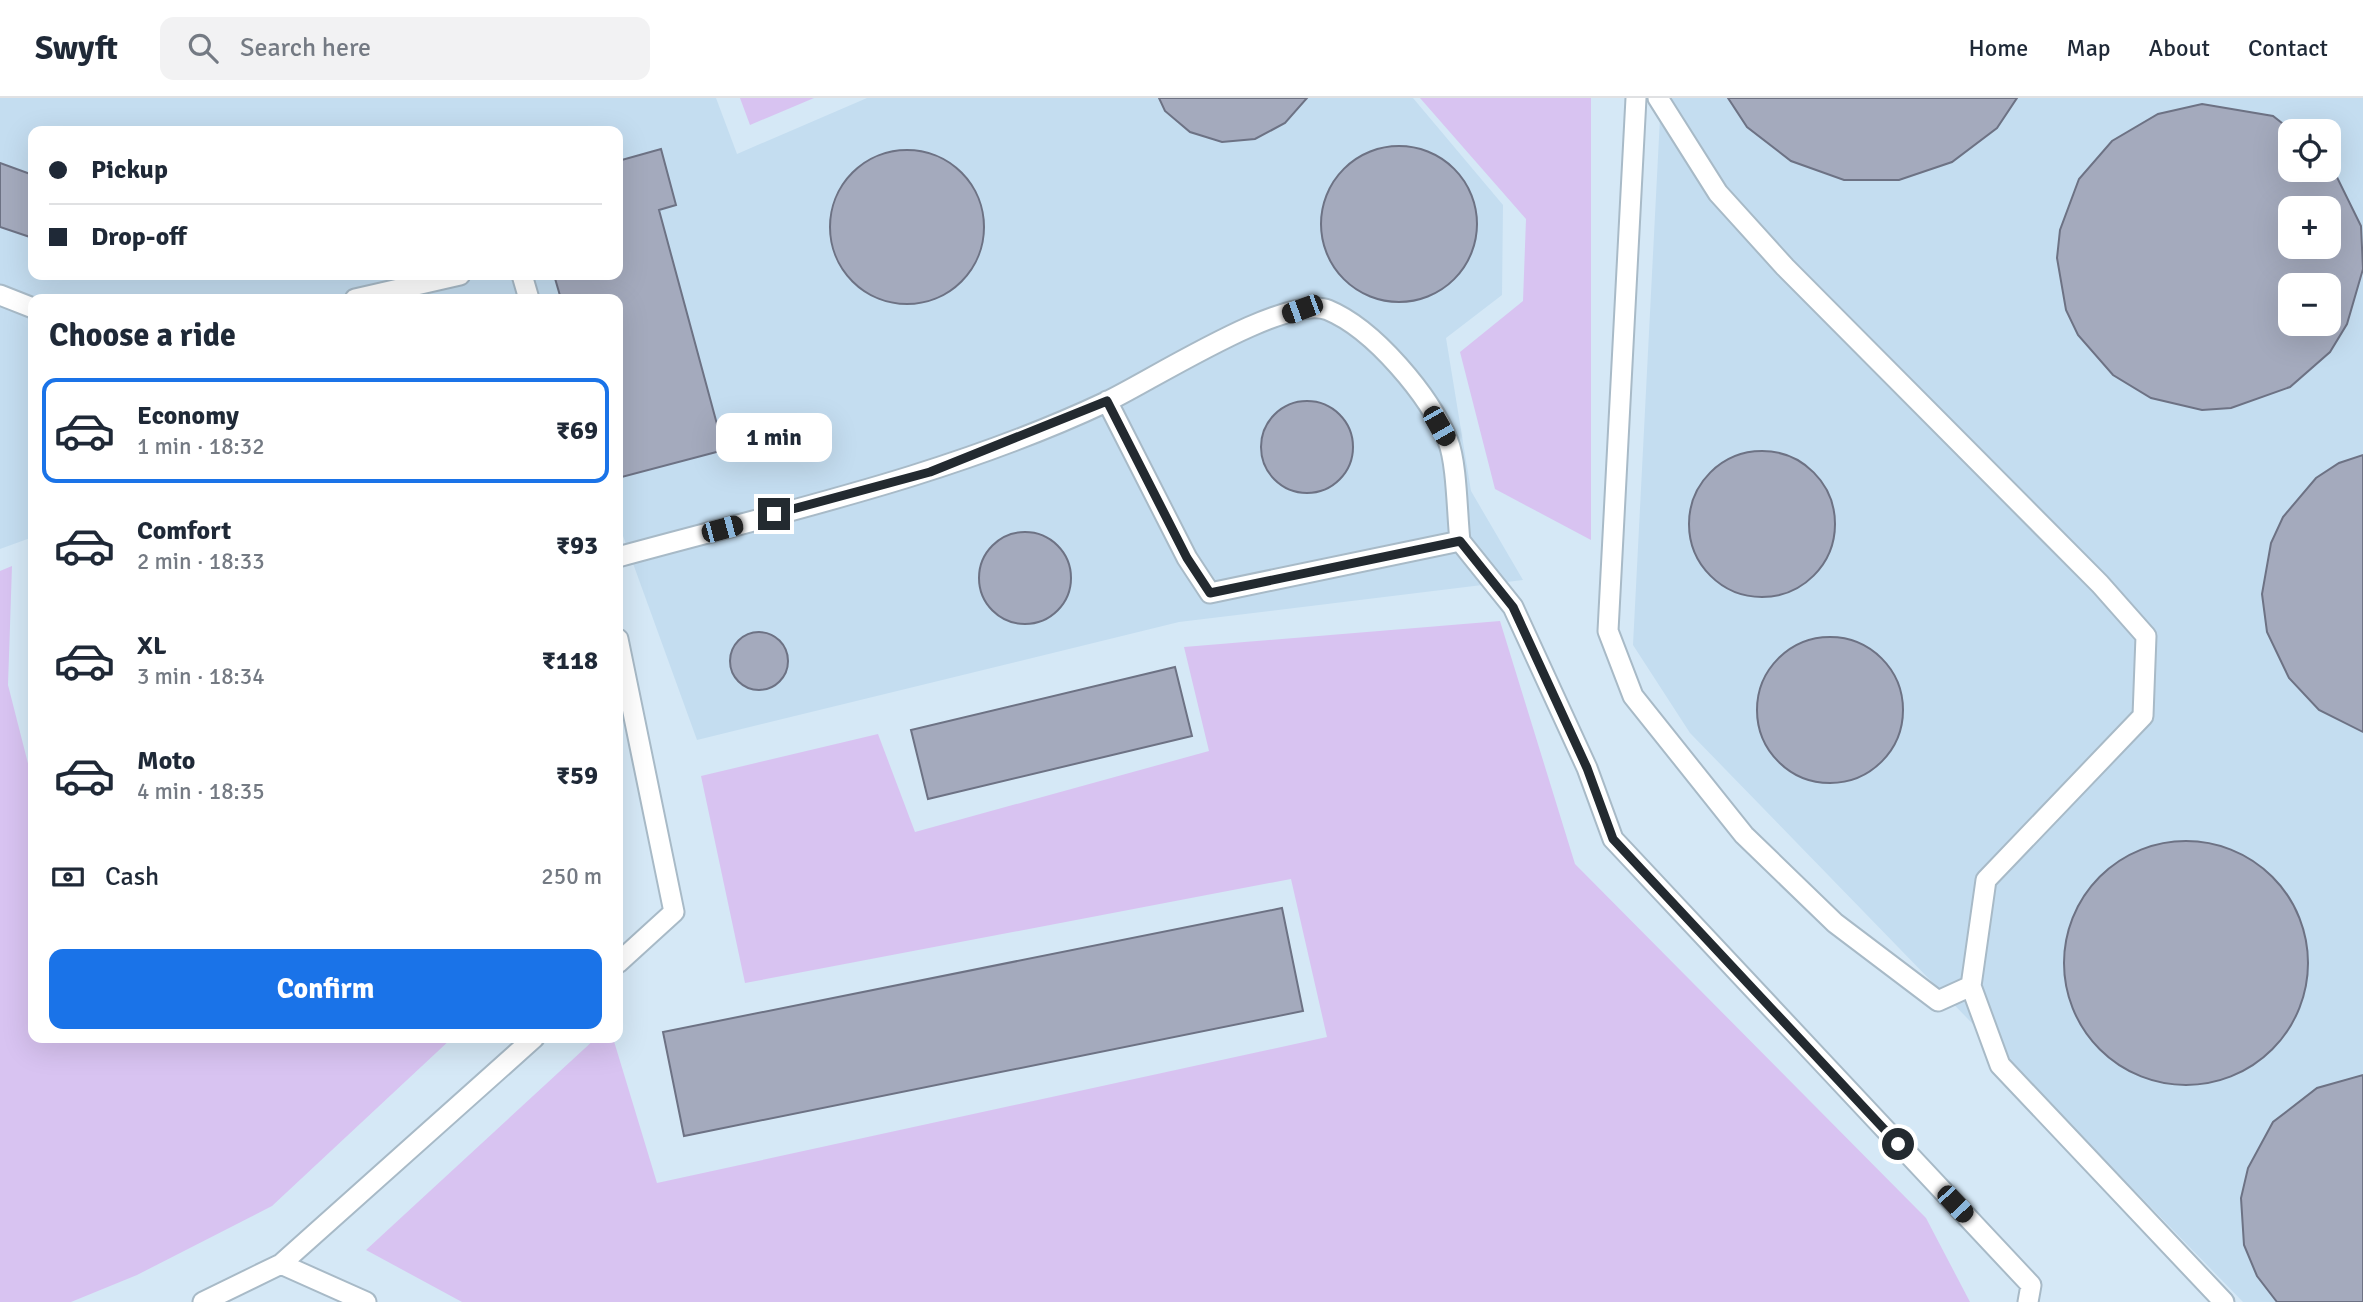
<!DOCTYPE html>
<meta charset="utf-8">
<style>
:root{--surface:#fff;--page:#f2f2f3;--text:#1f2937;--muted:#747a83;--line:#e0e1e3;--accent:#1a73e8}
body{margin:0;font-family:Signika,sans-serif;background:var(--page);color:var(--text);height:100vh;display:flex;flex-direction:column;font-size:26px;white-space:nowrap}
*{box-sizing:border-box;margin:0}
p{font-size:23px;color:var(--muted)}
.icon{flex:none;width:38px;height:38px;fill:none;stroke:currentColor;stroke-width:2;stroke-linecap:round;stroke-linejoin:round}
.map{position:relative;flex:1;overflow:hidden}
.details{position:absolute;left:28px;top:196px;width:595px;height:749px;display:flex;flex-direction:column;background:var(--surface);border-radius:14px;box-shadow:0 7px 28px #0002}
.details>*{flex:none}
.guide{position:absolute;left:28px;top:28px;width:595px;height:154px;border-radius:14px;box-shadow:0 7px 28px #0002;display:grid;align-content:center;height:154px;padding:0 21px;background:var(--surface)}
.fabs{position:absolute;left:2278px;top:21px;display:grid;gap:14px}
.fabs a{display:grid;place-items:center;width:63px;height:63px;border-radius:14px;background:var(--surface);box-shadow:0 7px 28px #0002;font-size:35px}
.end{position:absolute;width:32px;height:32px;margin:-16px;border:9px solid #232a30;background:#fff;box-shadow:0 0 0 4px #fff}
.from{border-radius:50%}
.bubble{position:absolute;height:49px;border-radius:14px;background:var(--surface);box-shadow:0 7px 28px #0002;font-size:23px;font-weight:700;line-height:49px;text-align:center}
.car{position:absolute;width:21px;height:42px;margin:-21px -10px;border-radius:9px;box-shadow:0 0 5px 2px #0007;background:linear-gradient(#222 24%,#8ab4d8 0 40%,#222 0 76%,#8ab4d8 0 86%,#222 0)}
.guide b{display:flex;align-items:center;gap:24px;height:66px;font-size:26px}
.guide b+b{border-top:2px solid var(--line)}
.guide i{width:18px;height:18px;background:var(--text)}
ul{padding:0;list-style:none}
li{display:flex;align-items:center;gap:21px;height:105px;margin:0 14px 10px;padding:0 7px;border:4px solid transparent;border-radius:14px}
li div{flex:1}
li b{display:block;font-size:26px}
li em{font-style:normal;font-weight:700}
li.on{border-color:var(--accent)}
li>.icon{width:63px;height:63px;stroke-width:1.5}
h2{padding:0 21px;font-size:32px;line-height:84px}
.pay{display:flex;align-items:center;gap:18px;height:77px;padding:0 21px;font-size:26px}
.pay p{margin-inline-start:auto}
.action{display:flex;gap:14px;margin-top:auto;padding:14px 21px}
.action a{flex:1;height:80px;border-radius:14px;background:var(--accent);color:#fff;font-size:28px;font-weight:700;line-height:80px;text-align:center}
header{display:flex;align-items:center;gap:42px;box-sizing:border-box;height:98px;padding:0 35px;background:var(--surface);border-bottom:2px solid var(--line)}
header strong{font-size:33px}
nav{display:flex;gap:38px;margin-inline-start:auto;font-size:24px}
.search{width:490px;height:63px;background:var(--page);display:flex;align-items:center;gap:18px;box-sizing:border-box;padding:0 24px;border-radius:14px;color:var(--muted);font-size:26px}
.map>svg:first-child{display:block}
</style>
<header>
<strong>Swyft</strong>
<div class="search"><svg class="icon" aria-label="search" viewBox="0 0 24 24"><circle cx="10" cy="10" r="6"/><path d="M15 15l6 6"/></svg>Search here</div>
<nav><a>Home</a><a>Map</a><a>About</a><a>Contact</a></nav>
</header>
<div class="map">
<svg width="2363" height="1204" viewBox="0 0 2363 1204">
<rect width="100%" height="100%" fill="#d5e8f6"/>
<path fill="#c4ddf0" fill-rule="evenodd" d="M0,0H716L737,56L867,0H1413L1503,107L1502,197L1446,240L1471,393L1523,482L1179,524L697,642L618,424V201H33V439L0,451ZM33,33H618V177H33Z
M1661,0H2363V1204H2243L1690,635L1633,547ZM2291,33H2329V72H2291ZM2291,110H2329V149H2291ZM2291,187H2329V226H2291Z"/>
<path fill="#d8c3f1" d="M740,0H814L750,27Z
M1420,0H1591V442L1495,391L1460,254L1523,203L1526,121Z
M12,468L8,587L33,685V940H452L272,1108L137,1177L71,1204H0V473Z
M1500,523L1575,766L1926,1120L1970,1204H462L366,1152L596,940H613L657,1085L1327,939L1291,781L745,885L701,678L878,636L915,734L1209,653L1184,549Z"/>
<path fill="#a4aabd" stroke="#6d7284" stroke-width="2" fill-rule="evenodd" d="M1159,0H1307L1285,25L1255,41L1222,44L1190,34L1165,13Z
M1728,0H2017L1997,30L1952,64L1899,82H1844L1791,63L1747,29Z
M2202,6L2273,18L2292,33L2291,72H2329V63L2361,128L2363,171L2347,226L2330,254L2290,289L2231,310L2202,312L2151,300L2113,277L2078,237L2066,212L2057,160L2060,132L2079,81L2112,43L2158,16ZM2291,110H2329V149H2291ZM2291,187H2329V226H2291Z
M1321 126a78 78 0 1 1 156 0a78 78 0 1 1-156 0Z
M661,51L676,107L659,112L724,352L618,380V201H561L554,177H618V63Z
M830 129a77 77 0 1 1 154 0a77 77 0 1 1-154 0Z
M0,65L33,77V140L0,129Z
M1261 349a46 46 0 1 1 92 0a46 46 0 1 1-92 0Z
M1689 426a73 73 0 1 1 146 0a73 73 0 1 1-146 0Z
M2363,357V634L2319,612L2289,580L2267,534L2262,496L2271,445L2283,419L2316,380L2339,365Z
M979 480a46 46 0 1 1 92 0a46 46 0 1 1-92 0Z
M730 563a29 29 0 1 1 58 0a29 29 0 1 1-58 0Z
M1757 612a73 73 0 1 1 146 0a73 73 0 1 1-146 0Z
M1175,569L1192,638L928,701L911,632Z
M2064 865a122 122 0 1 1 244 0a122 122 0 1 1-244 0Z
M1282,810L1303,913L684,1038L663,934Z
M2363,977V1204H2277L2257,1178L2244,1147L2241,1100L2248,1070L2273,1024L2317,990Z"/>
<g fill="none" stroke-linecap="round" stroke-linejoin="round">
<defs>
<path id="service" d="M1636,0L1608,533L1633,598L1744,737L1835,825L1938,903L1971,888
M1658,0L1718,95L1785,169L2100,486L2146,538L2143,618L1986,782L1971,888L2000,967L2224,1204
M522,177L529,201
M0,197L33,210
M355,201L460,177
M1460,443L1513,509L1587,670L1613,741L2031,1187L2028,1204
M618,459C782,414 951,377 1106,304C1149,284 1286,195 1328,212C1374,231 1430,298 1448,343C1457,365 1457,417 1460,443L1210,495L1187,460L1107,303
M618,541L674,814L618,865
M281,1166L366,1204
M203,1204L281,1166L534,940"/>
</defs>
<use href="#service" stroke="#a8bac7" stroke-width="23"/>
<use href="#service" stroke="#fff" stroke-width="19"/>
</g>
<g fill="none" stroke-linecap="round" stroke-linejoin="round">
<path stroke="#232a30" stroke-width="9" d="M774,416L930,374L1107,303L1187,460L1210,495L1460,443L1513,509L1587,670L1613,741L1898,1046"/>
</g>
</svg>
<div class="fabs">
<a><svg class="icon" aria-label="locate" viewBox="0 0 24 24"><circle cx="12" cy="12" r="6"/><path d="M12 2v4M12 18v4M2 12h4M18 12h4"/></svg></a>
<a>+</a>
<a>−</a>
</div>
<i class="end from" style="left:1898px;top:1046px"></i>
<i class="end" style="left:774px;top:416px"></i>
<div class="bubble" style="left:716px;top:315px;width:116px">1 min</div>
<i class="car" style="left:1302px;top:211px;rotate:250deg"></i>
<i class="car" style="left:1439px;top:328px;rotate:150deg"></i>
<i class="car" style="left:722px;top:431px;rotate:75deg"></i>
<i class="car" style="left:1955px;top:1106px;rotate:137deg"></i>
<div class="guide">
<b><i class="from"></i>Pickup</b>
<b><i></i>Drop-off</b>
</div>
<section class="details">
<h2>Choose a ride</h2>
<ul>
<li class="on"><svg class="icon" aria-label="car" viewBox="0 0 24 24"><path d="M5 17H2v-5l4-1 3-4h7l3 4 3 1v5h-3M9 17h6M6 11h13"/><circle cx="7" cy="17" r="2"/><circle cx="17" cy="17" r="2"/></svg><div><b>Economy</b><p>1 min · 18:32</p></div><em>₹69</em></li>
<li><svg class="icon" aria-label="car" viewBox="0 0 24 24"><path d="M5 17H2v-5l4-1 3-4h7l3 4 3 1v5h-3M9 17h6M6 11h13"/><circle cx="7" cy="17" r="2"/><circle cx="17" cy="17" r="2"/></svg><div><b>Comfort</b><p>2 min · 18:33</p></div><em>₹93</em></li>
<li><svg class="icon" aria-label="car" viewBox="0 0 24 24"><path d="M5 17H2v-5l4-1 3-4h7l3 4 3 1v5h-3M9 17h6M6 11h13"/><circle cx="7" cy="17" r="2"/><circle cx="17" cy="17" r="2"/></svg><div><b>XL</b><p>3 min · 18:34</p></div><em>₹118</em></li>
<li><svg class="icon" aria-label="car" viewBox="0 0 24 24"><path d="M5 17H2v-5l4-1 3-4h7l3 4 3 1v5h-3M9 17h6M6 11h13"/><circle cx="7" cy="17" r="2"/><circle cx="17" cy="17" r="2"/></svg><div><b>Moto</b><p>4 min · 18:35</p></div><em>₹59</em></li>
</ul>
<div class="pay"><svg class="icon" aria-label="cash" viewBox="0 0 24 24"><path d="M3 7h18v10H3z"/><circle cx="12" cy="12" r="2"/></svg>Cash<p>250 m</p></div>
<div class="action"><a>Confirm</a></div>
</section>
</div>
